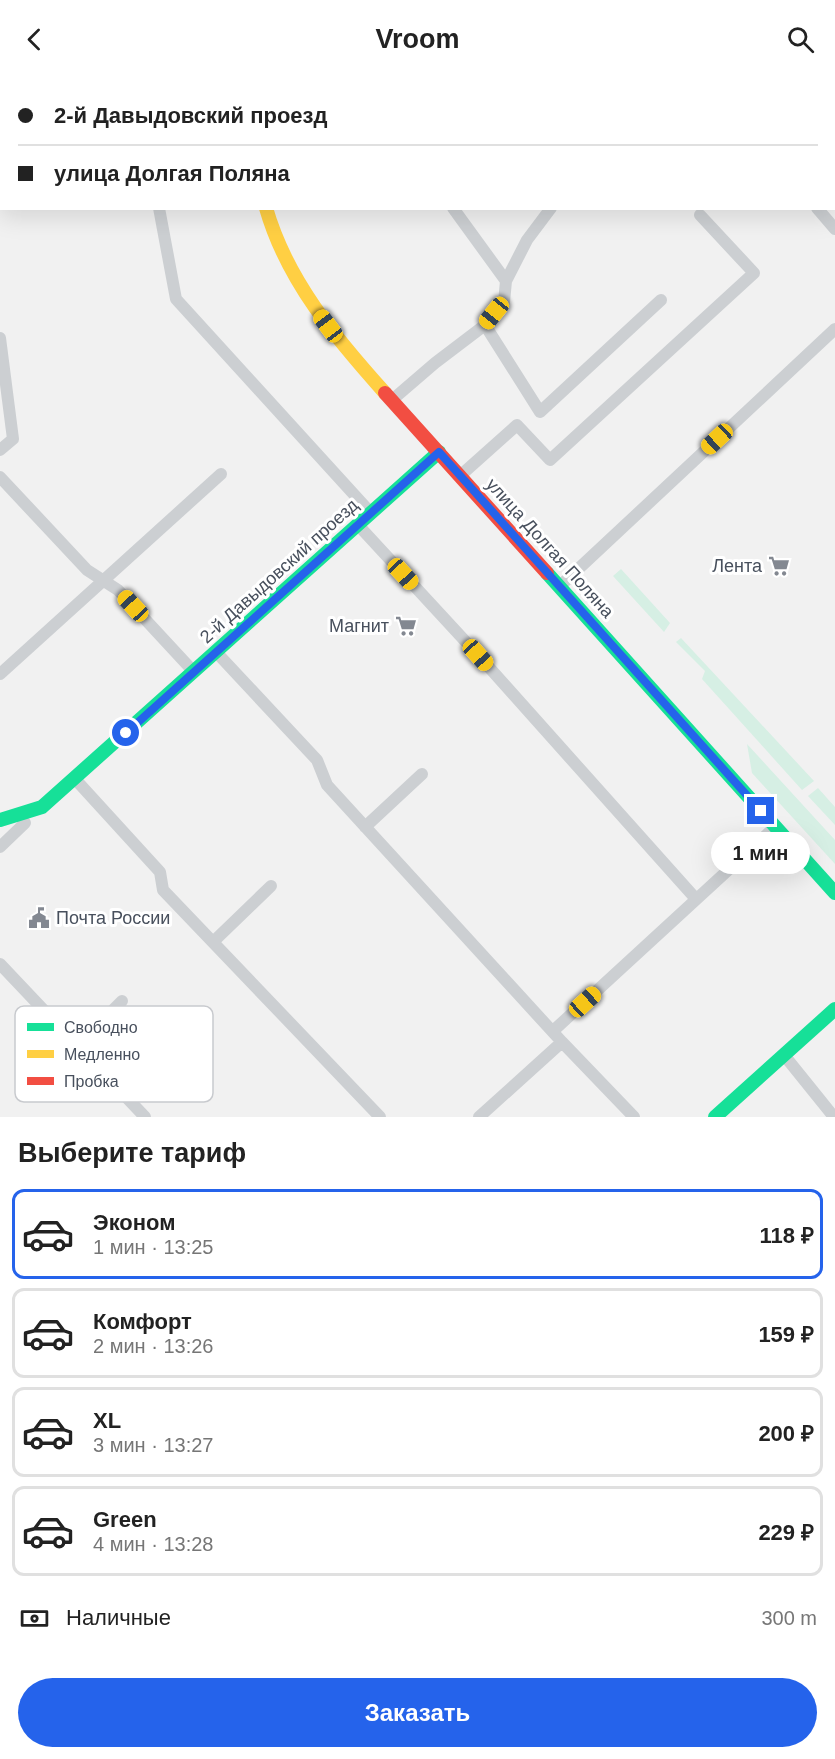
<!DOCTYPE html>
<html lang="ru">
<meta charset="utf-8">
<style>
:root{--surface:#fff;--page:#f6f6f6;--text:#222;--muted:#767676;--line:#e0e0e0;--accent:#2563eb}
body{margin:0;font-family:Arial,sans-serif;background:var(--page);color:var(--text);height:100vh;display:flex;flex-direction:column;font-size:22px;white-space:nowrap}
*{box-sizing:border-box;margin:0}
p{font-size:20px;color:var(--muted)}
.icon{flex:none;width:33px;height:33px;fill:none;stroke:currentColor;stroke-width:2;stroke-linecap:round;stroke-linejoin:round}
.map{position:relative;height:1039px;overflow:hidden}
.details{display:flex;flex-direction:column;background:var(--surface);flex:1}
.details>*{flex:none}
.top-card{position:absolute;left:0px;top:0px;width:836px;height:132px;box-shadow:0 6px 24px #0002;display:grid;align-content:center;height:132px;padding:0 18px;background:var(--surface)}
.end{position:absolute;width:27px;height:27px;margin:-14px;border:8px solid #2563eb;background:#fff;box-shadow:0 0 0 3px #fff}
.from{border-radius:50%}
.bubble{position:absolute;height:42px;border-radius:21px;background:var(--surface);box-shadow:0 6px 24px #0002;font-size:20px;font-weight:700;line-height:42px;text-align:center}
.car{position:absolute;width:18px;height:36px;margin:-18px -9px;border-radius:8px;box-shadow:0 0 4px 2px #0007;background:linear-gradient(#f5c518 24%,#345 0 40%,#f5c518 0 76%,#345 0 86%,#f5c518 0)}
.top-card b{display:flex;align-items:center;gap:21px;height:57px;font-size:22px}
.top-card b+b{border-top:2px solid var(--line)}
.top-card i{width:15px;height:15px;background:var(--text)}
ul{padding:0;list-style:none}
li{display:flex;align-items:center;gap:18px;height:90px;margin:0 12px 9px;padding:0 6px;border:3px solid var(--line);border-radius:12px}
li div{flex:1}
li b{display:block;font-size:22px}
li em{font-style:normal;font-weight:700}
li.on{border-color:var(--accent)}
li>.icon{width:54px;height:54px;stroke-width:1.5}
h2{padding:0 18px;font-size:27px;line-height:72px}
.pay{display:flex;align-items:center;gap:15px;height:66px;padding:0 18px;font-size:22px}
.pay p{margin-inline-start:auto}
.action{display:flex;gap:12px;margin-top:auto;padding:12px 18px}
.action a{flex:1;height:69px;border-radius:36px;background:var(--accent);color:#fff;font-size:24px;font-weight:700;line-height:69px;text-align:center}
header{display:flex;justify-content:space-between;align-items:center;height:78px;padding:0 18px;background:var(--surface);font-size:27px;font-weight:700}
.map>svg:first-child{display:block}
</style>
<header><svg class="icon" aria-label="back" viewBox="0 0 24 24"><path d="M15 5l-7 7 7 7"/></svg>Vroom<svg class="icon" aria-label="search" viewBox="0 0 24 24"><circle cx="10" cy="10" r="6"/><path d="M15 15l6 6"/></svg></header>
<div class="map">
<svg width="835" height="1039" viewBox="0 0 835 1039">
<rect width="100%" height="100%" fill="#f1f1f1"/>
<path fill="#d6efe4" d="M621,491L670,545L664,554L613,498Z
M681,560L814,703L802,712L702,601L705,593L676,564Z
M747,666L835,762V786L752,695Z
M818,710L835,729V747L808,718Z"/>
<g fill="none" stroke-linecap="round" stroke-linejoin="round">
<path stroke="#cccfd2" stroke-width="12" d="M134,0V2
M418,0V2
M601,0L603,2
M716,0L717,2
M49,2L58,0
M0,10H2
M834,43L835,42
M159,130L176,221L370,434
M453,130L506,203
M817,130L835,151
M485,247L540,334L661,222
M0,260L13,361L0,372
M392,322L435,285L485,247L504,224L506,203L527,162L551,130
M461,397L517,347L550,382L754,195L700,137
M0,399L87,492L118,512L193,593
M359,448L478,577L696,821
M560,508L835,251
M217,575L317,682L327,707L562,964L634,1039
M0,596L221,396
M76,702L160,794L163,812L380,1039
M365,749L422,696
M0,769L25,745
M213,864L271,808
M0,886L145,1039
M553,953L775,749
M77,968L122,923
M784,977L834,1039
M479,1039L562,964"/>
<path stroke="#16e098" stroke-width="14" d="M242,0V2
M547,495L835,815
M0,742L42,729L439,374
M715,1039L835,931"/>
<path stroke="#ffcf43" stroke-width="14" d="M266,130C287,203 335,259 385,315"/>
<path stroke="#f24e42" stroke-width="14" d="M385,315L547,495"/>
</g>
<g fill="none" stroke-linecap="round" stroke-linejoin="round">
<path stroke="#2563eb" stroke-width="8" d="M126,655L439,374L761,733"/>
</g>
<defs>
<symbol id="supermarket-bare" viewBox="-9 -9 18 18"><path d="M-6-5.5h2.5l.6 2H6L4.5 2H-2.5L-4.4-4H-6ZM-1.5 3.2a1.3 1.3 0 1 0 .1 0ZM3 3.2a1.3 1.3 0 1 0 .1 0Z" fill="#838891" stroke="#fff" stroke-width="2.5" paint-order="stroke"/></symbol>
<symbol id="civic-bare" viewBox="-9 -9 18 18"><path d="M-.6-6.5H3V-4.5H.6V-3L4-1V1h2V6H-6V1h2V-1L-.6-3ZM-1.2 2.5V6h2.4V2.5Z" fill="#838891" stroke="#fff" stroke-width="2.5" paint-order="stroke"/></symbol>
</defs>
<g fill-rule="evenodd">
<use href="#supermarket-bare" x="764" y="473" width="30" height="30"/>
<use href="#supermarket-bare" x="391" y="533" width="30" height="30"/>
<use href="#civic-bare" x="24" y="825" width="30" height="30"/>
</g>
<g text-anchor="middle" stroke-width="6" stroke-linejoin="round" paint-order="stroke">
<g font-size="18" fill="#48505d" stroke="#fff">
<text transform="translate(550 470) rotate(48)" y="6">улица Долгая Поляна</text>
<text transform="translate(279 493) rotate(-42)" y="6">2-й Давыдовский проезд</text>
</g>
<g font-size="18" fill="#48505d" stroke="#fff" text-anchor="end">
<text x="762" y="494">Лента</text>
<text x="389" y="554">Магнит</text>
<text x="56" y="846" text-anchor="start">Почта России</text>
</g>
</g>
<rect x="15" y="928" width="198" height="96" rx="9" fill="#fff" stroke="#c8cace" stroke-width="1.5"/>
<rect x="27" y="945" width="27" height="8" fill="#16e098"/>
<rect x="27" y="972" width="27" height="8" fill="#ffcf43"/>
<rect x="27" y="999" width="27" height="8" fill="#f24e42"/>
<g font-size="16" fill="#48505d">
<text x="64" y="955">Свободно</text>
<text x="64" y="982">Медленно</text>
<text x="64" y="1009">Пробка</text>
</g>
</svg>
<i class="end from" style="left:126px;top:655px"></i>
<i class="end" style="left:761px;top:733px"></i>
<div class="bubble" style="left:711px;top:754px;width:99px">1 мин</div>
<i class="car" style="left:494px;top:235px;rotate:219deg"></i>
<i class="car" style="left:328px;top:248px;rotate:323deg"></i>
<i class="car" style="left:717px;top:361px;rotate:227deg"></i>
<i class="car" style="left:403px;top:496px;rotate:137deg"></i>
<i class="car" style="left:133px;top:528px;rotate:317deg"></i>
<i class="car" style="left:478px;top:577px;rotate:138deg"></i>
<i class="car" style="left:585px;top:924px;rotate:48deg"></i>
<div class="top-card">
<b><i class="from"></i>2-й Давыдовский проезд</b>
<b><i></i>улица Долгая Поляна</b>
</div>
</div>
<section class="details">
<h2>Выберите тариф</h2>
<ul>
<li class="on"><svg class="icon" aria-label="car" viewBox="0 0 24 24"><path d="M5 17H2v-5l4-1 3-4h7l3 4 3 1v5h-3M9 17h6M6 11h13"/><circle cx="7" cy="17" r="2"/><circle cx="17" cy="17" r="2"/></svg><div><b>Эконом</b><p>1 мин · 13:25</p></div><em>118 ₽</em></li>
<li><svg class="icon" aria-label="car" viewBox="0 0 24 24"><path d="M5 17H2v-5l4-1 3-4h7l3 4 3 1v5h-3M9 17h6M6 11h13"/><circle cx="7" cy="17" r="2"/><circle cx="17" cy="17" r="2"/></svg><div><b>Комфорт</b><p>2 мин · 13:26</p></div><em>159 ₽</em></li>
<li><svg class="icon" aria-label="car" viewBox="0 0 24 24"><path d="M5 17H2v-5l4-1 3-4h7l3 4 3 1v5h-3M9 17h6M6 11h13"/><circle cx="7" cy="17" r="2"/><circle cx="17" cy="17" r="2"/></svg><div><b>XL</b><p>3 мин · 13:27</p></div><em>200 ₽</em></li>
<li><svg class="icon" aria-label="car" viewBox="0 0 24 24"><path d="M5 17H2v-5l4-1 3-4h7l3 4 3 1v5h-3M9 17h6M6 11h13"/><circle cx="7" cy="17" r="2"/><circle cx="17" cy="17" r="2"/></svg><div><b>Green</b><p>4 мин · 13:28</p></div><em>229 ₽</em></li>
</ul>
<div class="pay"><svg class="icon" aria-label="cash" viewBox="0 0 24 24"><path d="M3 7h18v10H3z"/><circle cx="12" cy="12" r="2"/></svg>Наличные<p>300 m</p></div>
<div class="action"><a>Заказать</a></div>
</section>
